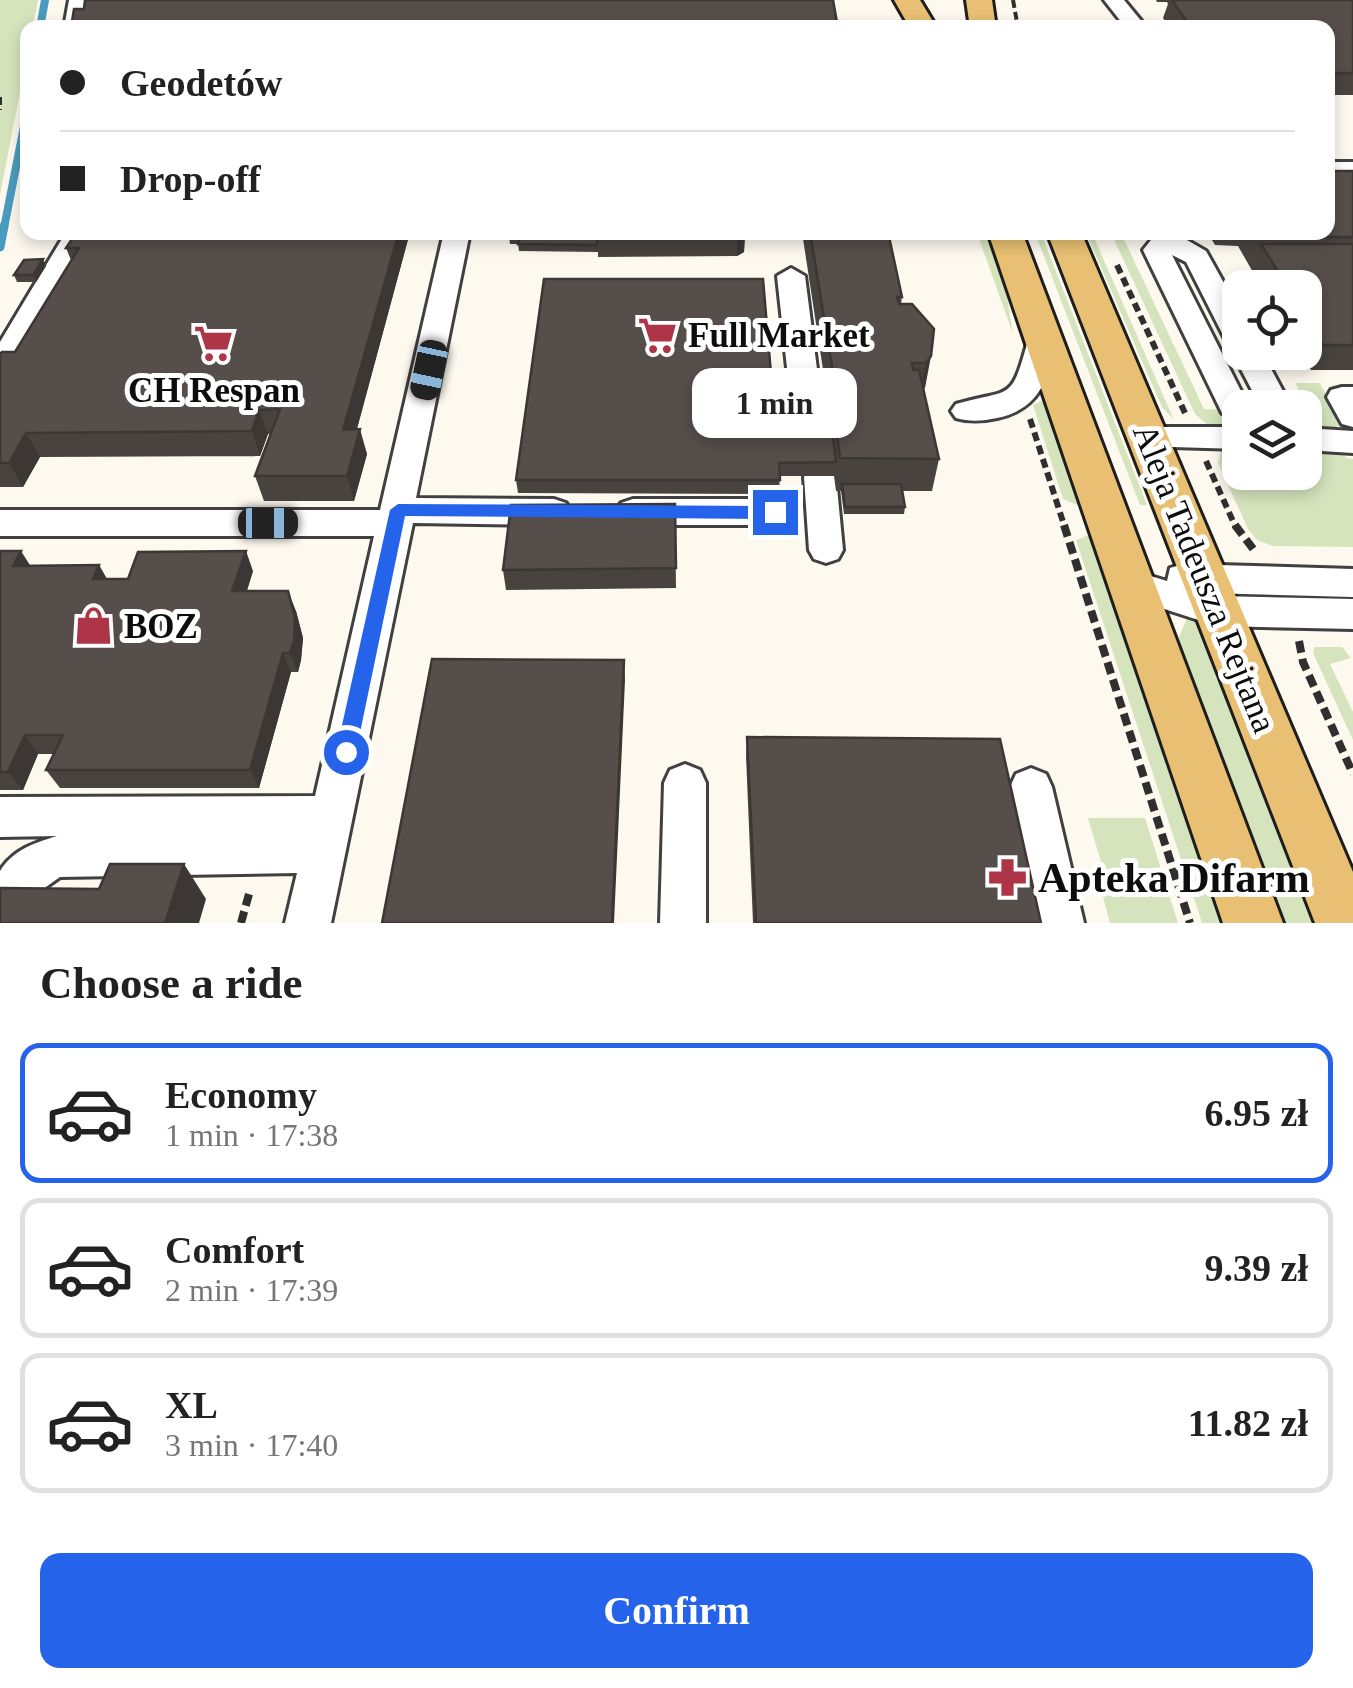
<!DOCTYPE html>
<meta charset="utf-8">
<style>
:root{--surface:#fff;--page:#f2f2f2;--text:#222;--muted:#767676;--line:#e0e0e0;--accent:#2563eb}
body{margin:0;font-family:Georgia,serif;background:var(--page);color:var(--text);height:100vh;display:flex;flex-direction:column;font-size:38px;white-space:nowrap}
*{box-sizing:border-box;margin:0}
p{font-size:32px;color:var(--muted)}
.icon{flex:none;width:55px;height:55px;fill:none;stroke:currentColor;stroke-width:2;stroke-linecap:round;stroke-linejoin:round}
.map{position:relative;height:923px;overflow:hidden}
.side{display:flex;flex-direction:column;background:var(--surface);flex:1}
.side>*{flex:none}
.guide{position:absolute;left:20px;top:20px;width:1315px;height:220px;border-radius:20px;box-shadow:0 5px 15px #0003;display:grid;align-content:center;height:220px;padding:0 40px;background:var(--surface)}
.fabs{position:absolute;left:1222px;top:270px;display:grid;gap:20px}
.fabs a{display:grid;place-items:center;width:100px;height:100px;border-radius:20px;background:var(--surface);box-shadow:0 5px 15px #0003;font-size:50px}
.end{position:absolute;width:45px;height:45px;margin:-22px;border:12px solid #2563eb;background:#fff;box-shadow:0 0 0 5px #fff}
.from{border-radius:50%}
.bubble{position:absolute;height:70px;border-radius:20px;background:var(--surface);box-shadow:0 5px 15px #0003;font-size:32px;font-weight:700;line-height:70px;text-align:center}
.car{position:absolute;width:30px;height:60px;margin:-30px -15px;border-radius:12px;box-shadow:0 0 8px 2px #0007;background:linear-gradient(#222 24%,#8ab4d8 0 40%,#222 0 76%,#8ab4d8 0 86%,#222 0)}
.guide b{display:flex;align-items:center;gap:35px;height:95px;font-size:38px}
.guide b+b{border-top:2px solid var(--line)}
.guide i{width:25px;height:25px;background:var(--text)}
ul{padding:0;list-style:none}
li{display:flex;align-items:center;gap:30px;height:140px;margin:0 20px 15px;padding:0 20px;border:5px solid var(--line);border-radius:20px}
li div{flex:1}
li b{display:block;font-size:38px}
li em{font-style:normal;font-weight:700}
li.on{border-color:var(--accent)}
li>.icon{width:90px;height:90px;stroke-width:1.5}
h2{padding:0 40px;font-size:45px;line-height:120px}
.action{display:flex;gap:20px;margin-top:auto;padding:20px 40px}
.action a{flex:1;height:115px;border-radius:20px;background:var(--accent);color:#fff;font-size:40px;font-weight:700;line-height:115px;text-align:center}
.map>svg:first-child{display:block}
</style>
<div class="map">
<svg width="1353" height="923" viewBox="0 0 1353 923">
<rect width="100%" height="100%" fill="#fdf9ef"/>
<path fill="#d5e4bd" d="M0,0H38L33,27L28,28L27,56L0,195Z
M977,233H989L1004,278L1013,334Z
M1035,233H1041L1147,505H1140Z
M1086,233H1092L1174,420L1162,407Z
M1111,233H1121L1204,409L1232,410L1240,416L1235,426L1211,428L1195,414Z
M1295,383H1320L1342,425L1328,429L1305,427V410L1310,409Z
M1041,401L1047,402L1080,506L1063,499L1033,405Z
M1341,449L1346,458L1353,459V547L1273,546L1257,540L1248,529L1218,463L1221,450H1240V472H1305V450Z
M1092,534L1225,923H1202L1076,540Z
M1188,616L1200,622L1319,923H1280L1180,652L1179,637Z
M1314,647H1342L1351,658L1330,664L1353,712V740L1313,653Z
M1088,818H1145L1178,923H1110L1102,893L1110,892Z"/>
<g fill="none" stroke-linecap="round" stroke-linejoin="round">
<path stroke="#499bbe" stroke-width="8" d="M40,28L45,0
M4,228L28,106"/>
<path stroke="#499bbe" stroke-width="9" d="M0,247L4,226"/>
<defs>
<path id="minor" d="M69,0H89L84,28H64Z
M1104,0H1124L1147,28H1126Z
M1328,162H1353V176H1328Z
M66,232H92L15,367L11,374L0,377V342Z
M444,232H470L416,498L554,499L566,503L571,512L566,521L554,525L413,523L331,923H285L297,873L60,877L36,894L24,923H0V871C13,850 34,843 57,836L0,837V797L315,796L374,536H0V510H380Z
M1147,232H1173L1206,251L1240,312V352H1262L1292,408H1240V417L1222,413L1143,250L1151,240ZM1172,255L1186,262L1225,339L1235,347L1232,352L1257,400L1244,397Z
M791,268L805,276L818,377L831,433L826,441L815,444L804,441L799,433L788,377L777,276Z
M1043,331L1053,333L1058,340C1048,379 1040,409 997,418C983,421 970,422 956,418L951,411L956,404C1012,388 1011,403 1028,340L1033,333Z
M1342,387H1353V427L1342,424L1327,397L1331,390Z
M1149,427H1240V449L1138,446L1133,438L1138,430Z
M1305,428L1353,431V453L1305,450Z
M820,465L832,469L836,477L843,550L838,559L826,563L814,559L809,550L804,477L808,469Z
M633,499H775L787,503L792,512L787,521L775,525H633L621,521L616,512L621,503Z
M1183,564L1353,569V597L1205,593L1217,596L1353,599V629L1217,626L1118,594L1113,584L1118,574L1131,570L1167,581L1170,568Z
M685,764L700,770L706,783V923H660L664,783L670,770Z
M1031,768L1046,774L1052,787L1084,923H1038L1010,787L1016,774Z"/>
<path id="major" d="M894,0H920L937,28H910Z
M966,0H992L996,28H970Z
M988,232H1022L1283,923H1223Z
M1047,232H1081L1353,872V923H1315Z"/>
</defs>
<use href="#minor" stroke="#404040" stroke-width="6"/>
<use href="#major" stroke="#1e1e1e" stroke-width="6"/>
<path stroke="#2f2f2f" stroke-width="4" stroke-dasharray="8 4" stroke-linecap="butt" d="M1013,0L1018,28
M858,26H889
M0,97V110"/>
<path stroke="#2f2f2f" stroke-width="6" stroke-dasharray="9 5" stroke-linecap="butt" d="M1117,265L1185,413
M1030,419L1065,528
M1206,461L1236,528"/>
<path stroke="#2f2f2f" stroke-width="8" stroke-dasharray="12 6" stroke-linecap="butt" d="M1064,525L1190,923
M1235,525L1254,550
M1299,641L1303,662L1353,774
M241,923L249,894"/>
<use href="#minor" fill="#fff" fill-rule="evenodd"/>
<use href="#major" fill="#e9c073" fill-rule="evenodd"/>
</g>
<path fill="#494340" d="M1156,0H1353V95H1328V28H1170L1163,18L1168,4L1167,2H1157Z
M1353,171V370H1311L1301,352H1305V288H1262L1238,246L1215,245L1207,232H1328Z
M410,232L357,429L367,454L354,501H264L255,476L271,434H268L260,456L40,457L23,487H0V354L15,352L71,260L66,248Z
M802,232H888L902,297L901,304L934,329L923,390L939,459L932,491H902L905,507L904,514H844L841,491H836L834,476H780L779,494L518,493L516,480L775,421L831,422Z
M745,233L744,252L737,256L598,257V252L519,251L518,244H510L509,237Z
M43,259L46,266L36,282H17L14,275Z
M675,504L676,588L506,590L503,570Z
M0,551L30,566L99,565L107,579L253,571L247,591L296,611L303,638L301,660L298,672H291L259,788H60L46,770L54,754H38L23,790H0Z
M747,737L1041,923H753L746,756Z"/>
<path fill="#3c3734" d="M399,232H410L350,454L343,430Z
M745,233L744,252L737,256V237Z
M43,259L46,266L36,282L33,275Z
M931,356L925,388L919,395L926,363Z
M259,410L268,434L260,456L252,431Z
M360,429L367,454L354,501L347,476Z
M26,433L40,457L23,487L9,463Z
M21,551L33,570L13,566Z
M246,551L253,571L240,610L232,591Z
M99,565L110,585L93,579Z
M288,591L296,611L303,638L301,660L298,672L290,653Z
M283,653L291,672L259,788L250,770Z
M624,660L625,680L614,923H612Z
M25,735L38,754L23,790L8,772Z
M184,864L206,899L199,923H165Z"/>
<path fill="#554e4b" stroke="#3c3734" stroke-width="2.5" d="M85,0H833L838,28H71L74,9H84Z
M1172,0H1353V73H1328V28H1191Z
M1328,171H1353V237H1264L1261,232H1328Z
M399,232L343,430L360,429L347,476H255L280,409L259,410L252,431L26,433L9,463H0V354L2,352H15L79,248H66L76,233Z
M510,232H597V245L518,244L520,237H509Z
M597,232H745V233L737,237L597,238Z
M810,232H888L902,297H897L899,304H912L934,329L931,356L926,363H912L913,370H919L939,459L840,458L833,403H838Z
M1261,244H1353V345H1323L1305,315V288H1288Z
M43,259L33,275H14L24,260Z
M544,279H763L775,421L831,422L836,462L779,463L780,480H516Z
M842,484H901L905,507H845Z
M675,504L676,568L503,570L511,505Z
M0,551H21L13,566L99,565L93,579H128L138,552L246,551L232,591H288L295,618L294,641L290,653H283L250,770H46L63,735H25L8,772H0Z
M432,659L624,660L612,923H382Z
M747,737L1000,739L1041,923H756Z
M110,864H184L165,923H0V888L99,889Z"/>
<path fill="#2563eb" d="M398,504L775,506L784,512L775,519L405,516L356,752L346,761L336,752L390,510Z"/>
<defs>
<symbol id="supermarket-bare" viewBox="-9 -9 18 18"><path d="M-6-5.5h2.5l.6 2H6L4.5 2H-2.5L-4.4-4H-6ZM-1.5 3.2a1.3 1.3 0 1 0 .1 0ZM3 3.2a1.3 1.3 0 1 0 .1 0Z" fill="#ae3547" stroke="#fff" stroke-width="2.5" paint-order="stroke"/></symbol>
<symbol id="shop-bare" viewBox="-9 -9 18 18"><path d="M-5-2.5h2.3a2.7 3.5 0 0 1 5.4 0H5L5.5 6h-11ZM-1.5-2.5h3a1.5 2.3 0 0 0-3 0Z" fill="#ae3547" stroke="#fff" stroke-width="2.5" paint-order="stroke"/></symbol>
<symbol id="pharmacy-bare" viewBox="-9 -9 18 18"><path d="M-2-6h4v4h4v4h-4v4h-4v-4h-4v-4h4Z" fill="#ae3547" stroke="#fff" stroke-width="2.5" paint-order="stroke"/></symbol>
</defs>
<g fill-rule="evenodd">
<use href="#supermarket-bare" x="630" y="308" width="55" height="55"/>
<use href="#supermarket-bare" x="186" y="316" width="55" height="55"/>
<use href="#shop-bare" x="66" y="598" width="55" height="55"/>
<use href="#pharmacy-bare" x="980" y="850" width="55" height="55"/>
</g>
<g text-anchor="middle" stroke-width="10" stroke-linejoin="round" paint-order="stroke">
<g font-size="35" font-weight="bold" fill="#0d0d0d" stroke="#fff" text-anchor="start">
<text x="688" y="347">Full Market</text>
<text x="214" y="402" text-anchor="middle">CH Respan</text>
<text x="124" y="638">BOZ</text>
</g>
<g font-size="35" fill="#0d0d0d" stroke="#fff">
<text transform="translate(1205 578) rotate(68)" y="12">Aleja Tadeusza Rejtana</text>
</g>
<g font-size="42" font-weight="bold" fill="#0d0d0d" stroke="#fff" text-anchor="start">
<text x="1038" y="892">Apteka Difarm</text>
</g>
</g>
</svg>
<div class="fabs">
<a><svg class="icon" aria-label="locate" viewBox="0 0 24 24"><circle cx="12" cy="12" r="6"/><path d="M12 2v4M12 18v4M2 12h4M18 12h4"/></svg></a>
<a><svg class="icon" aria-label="layers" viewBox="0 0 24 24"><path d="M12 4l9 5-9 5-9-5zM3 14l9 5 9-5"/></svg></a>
</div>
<i class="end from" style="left:346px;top:752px"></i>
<i class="end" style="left:775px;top:512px"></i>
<div class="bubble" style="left:692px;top:368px;width:165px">1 min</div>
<i class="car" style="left:429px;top:370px;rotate:192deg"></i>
<i class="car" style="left:268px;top:523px;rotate:90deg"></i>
<div class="guide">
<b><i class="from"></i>Geodetów</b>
<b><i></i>Drop-off</b>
</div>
</div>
<section class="side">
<h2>Choose a ride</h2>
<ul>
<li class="on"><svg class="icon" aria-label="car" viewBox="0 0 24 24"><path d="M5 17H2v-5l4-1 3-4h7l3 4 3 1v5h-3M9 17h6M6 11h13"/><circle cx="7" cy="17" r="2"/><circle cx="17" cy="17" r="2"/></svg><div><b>Economy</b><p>1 min · 17:38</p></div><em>6.95 zł</em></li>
<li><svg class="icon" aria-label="car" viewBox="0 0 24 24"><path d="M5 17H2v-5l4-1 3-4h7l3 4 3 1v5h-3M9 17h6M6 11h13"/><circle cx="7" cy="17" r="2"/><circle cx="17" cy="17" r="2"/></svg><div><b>Comfort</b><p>2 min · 17:39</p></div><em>9.39 zł</em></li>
<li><svg class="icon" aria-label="car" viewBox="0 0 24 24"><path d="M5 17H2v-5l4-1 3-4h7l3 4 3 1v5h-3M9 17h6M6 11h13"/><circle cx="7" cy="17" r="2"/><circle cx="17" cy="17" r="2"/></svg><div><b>XL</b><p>3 min · 17:40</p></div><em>11.82 zł</em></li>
</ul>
<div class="action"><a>Confirm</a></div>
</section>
